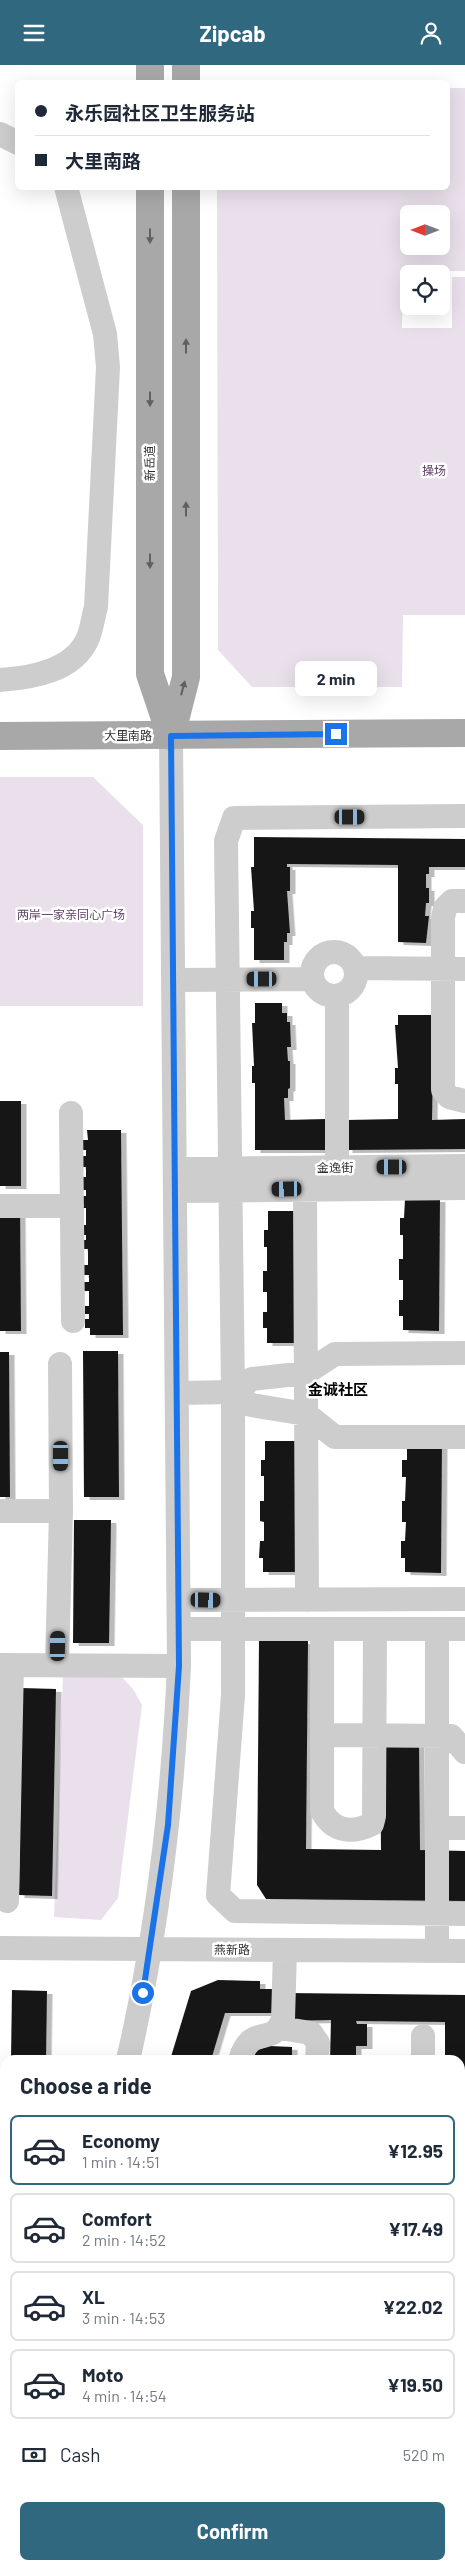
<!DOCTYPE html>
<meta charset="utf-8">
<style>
:root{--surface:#fff;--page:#f6f6f7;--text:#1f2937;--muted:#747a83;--line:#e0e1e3;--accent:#30687f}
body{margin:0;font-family:Barlow,"Noto Sans SC",sans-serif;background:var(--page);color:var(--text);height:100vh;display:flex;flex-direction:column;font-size:19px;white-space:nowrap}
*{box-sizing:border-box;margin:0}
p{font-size:16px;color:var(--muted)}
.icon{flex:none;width:28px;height:28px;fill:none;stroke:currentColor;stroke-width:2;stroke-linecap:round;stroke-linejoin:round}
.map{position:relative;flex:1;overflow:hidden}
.drawer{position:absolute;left:0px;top:1990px;width:465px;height:515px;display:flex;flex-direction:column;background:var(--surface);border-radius:15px 15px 0 0;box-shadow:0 5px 20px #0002}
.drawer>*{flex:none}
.banner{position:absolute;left:15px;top:15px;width:435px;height:110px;border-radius:8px;box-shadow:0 5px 20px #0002;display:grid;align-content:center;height:110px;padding:0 20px;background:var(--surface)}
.needle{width:32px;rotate:270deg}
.buttons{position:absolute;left:400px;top:140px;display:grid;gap:10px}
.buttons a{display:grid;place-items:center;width:50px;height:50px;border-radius:8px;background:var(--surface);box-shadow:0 5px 20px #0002;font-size:25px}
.end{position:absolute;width:22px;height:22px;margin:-11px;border:6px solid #1a73e8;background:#fff;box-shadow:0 0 0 2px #fff}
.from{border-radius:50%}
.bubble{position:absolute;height:35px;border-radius:8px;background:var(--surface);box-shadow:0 5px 20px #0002;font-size:16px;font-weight:700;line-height:35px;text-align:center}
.car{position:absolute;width:15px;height:30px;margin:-15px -8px;border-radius:6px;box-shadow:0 0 4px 1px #0007;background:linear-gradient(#222 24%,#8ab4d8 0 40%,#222 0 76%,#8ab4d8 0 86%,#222 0)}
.banner b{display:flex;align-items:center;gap:18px;height:48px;font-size:19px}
.banner b+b{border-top:1px solid var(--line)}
.banner i{width:12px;height:12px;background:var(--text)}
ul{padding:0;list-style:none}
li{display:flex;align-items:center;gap:15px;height:70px;margin:0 10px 8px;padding:0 10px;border:2px solid var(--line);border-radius:8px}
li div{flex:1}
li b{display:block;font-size:19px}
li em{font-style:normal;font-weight:700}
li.current{border-color:var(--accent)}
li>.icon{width:45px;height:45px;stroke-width:1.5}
h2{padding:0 20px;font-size:22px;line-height:60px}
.pay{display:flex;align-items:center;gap:12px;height:55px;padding:0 20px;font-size:19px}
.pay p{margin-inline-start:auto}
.primary-button{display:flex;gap:10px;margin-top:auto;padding:10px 20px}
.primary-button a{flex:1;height:58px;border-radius:8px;background:var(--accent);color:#fff;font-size:20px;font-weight:700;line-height:58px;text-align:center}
header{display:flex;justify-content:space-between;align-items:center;height:65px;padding:0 20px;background:var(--accent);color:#fff;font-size:22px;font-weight:700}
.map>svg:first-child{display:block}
</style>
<header><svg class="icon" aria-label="menu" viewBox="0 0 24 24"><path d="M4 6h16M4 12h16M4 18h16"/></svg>Zipcab<svg class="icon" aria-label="person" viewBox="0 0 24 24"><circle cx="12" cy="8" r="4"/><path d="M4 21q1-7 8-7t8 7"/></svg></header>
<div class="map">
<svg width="465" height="2505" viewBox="0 0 465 2505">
<defs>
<filter id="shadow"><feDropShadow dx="5.5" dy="3" stdDeviation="0" flood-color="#0004"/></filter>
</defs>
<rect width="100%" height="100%" fill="#fff"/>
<path fill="#e9e0ec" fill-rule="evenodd" d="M448,23H465V206H403L402,263H452V212H465V550H403L402,622H252L218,585L217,123L448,122ZM409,149H441V181H409Z
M0,712H93L143,760V941H0Z
M118,1608L133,1624L142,1640L118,1833L101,1855L54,1852L63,1609Z"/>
<path fill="#171717" filter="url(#shadow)" d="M254,772L465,774V802H429V809H426V823H429V838H426L425,851H429L426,878L398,877V800L287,799V802H290V826H287L290,868H287V877H284V895H254V863H251V846H254L251,802H254Z
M255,938H282V948H287V957H290L291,982H287L288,996H290V1023L288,1024V1033H284L285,1055L326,1054V1085H255V1018H252V1001H254L252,958H255Z
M398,950H431V959H434V984H431V998H433L432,1055L465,1054V1084L347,1085V1055L398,1054V1019H395V1003H398L395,960H398Z
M0,1036H21V1121H0Z
M87,1065H121L123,1270H90V1263H85V1254H89V1249H85V1241H89V1226H84L83,1217H89V1210H83V1200H88V1184H82V1175H86V1170H82V1160H86V1143H81V1131H86V1125H81V1112H86V1102H80V1091H86V1085H81V1075H88Z
M405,1134H440L439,1266L403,1265V1251H399V1235H403V1215H399V1194H403V1170H400V1153H404Z
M0,1141H20L21,1266H0Z
M268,1146H304L303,1278H267V1263H263V1247H267V1227H263V1206H267V1182H264V1165H268Z
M83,1286H118L119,1432H84Z
M0,1287H9L10,1432H0Z
M265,1376H300L299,1507H263V1493H259L260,1476H264V1457L260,1456V1436H264V1411H261V1395H265Z
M407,1376H442L441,1508L405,1507V1493H401V1476H405L406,1457H402V1436H405L406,1412H402V1395H407Z
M74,1455H111L109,1578H73Z
M259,1575L308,1576L306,1784L381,1785L380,1677H419L420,1785L465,1786V1836L266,1834L257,1820Z
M22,1623L56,1624L52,1831L19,1830Z
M218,1915L260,1916V1924H279L278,1948H225L211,1995H170L191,1926Z
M12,1925L47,1926L46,1995H11Z
M287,1928L465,1930V2069H460V1995H445V1957L356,1956L357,1959H367V1981H356V1995H330L331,1955L286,1956Z
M270,1981L292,1982V1995H250L257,1985Z
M0,2109L5,2112V2154L0,2165Z
M460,2116H463L462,2144H460Z
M460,2171H463L462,2202H460Z
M5,2374V2500H56V2505H0V2383Z
M136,2500H170L169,2505H135Z
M379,2500H415V2505H379Z"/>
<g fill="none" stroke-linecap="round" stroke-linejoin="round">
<path stroke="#cdcdcd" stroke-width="24" d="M0,69L18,78
M0,615C32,613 74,606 88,573C92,563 93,552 96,542L108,302L105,269L66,122
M465,751L234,753L226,776L233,1327V1630L218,1830L235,1846L465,1849
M465,836H452L445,843L443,853V1025L449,1032L465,1036
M312 909a22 22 0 1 1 44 0a22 22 0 1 1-44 0Z
M356,903L465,904
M174,915L312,914
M71,1048L73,1256
M337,1103V932
M176,1104L465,1101
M305,1124L307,1535
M176,1126L465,1123
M0,1141H72
M465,1288L335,1289L306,1308L252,1314L233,1327L251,1340L306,1349L335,1372H465
M178,1328L233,1327
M0,1446H61
M180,1535L465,1534
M180,1564H465
M322,1564V1670L451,1671L465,1687
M437,1564V1886
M0,1600L179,1601
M57,1600L61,1446L60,1299
M322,1670V1746C333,1767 352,1769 372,1759L374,1751L375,1564
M437,1763H465
M7,1836L12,1600
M0,1883L465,1886
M280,1963L311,1968L318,1978L317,1995
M423,1971V1995
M128,1995C158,1865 173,1734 179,1601L171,671
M240,1995C251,1957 273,1983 283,1954L285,1886
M0,2090L5,2092
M460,2090H465
M0,2299L5,2289
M460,2390L465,2382
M460,2416L465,2424
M237,2500L244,2505
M358,2505V2500"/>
<path stroke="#a8a8a8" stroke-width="28" d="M150,0V18
M186,0V18
M150,122V609L171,671
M0,671L465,668
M171,671L186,612V122"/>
</g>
<defs><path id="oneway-solid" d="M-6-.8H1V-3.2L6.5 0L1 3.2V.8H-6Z" transform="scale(1.25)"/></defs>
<g fill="#606060">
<use href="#oneway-solid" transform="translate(150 171) rotate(90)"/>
<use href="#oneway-solid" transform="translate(186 281) rotate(-90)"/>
<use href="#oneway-solid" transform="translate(150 334) rotate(90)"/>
<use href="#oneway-solid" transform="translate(186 444) rotate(-90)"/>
<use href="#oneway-solid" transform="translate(150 496) rotate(90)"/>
<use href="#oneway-solid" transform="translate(183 623) rotate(-75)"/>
</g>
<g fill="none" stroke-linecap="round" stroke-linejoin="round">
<path stroke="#1a73e8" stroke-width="6" d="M143,1928L168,1760L179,1601L171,671L336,669"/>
</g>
<g text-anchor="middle" stroke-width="5" stroke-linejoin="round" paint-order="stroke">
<g font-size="12" fill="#303030" stroke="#fff">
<text transform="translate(150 398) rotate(-90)" y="4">新岳道</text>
<text x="128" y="675">大里南路</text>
<text x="335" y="1107">金逸街</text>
<text x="232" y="1889">燕新路</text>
</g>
<g font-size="12" fill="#624168" stroke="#fff">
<text x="434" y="410">操场</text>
<text x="71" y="854">两岸一家亲同心广场</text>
</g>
<g font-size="15" font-weight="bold" fill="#000" stroke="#fff">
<text x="338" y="1330">金诚社区</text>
</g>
</g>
</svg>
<div class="buttons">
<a><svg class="needle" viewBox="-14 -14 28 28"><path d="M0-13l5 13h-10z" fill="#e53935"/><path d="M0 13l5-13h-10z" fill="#747a83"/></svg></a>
<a><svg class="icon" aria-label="locate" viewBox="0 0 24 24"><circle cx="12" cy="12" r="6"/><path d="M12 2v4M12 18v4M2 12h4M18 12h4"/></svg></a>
</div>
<i class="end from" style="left:143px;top:1928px"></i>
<i class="end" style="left:336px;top:669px"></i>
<div class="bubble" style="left:295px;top:596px;width:82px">2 min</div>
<i class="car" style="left:350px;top:752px;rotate:90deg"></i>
<i class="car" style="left:262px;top:914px;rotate:270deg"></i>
<i class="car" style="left:392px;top:1102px;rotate:270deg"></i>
<i class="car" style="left:287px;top:1124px;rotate:269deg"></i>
<i class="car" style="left:61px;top:1391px;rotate:180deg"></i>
<i class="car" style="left:206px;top:1535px;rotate:91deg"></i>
<i class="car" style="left:58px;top:1581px;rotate:1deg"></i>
<div class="banner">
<b><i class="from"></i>永乐园社区卫生服务站</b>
<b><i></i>大里南路</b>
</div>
<section class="drawer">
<h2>Choose a ride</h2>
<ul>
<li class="current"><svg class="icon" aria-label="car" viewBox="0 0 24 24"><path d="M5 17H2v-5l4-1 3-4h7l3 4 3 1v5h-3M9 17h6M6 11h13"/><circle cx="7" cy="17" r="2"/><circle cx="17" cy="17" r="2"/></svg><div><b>Economy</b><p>1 min · 14:51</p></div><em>¥12.95</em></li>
<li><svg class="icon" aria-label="car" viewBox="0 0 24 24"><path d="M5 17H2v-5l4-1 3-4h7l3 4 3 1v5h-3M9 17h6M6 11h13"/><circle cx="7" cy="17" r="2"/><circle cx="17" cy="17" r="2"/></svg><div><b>Comfort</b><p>2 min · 14:52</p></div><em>¥17.49</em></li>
<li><svg class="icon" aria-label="car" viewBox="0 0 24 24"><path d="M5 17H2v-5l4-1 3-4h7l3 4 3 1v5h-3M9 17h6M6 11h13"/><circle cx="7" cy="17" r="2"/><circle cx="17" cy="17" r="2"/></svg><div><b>XL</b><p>3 min · 14:53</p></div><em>¥22.02</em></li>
<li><svg class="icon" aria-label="car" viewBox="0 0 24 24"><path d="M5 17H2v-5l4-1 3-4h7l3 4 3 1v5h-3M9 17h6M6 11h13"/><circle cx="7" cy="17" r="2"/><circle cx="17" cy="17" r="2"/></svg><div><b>Moto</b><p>4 min · 14:54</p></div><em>¥19.50</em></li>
</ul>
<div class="pay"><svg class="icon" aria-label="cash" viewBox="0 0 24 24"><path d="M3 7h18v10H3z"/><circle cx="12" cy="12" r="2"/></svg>Cash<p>520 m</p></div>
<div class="primary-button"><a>Confirm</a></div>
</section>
</div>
